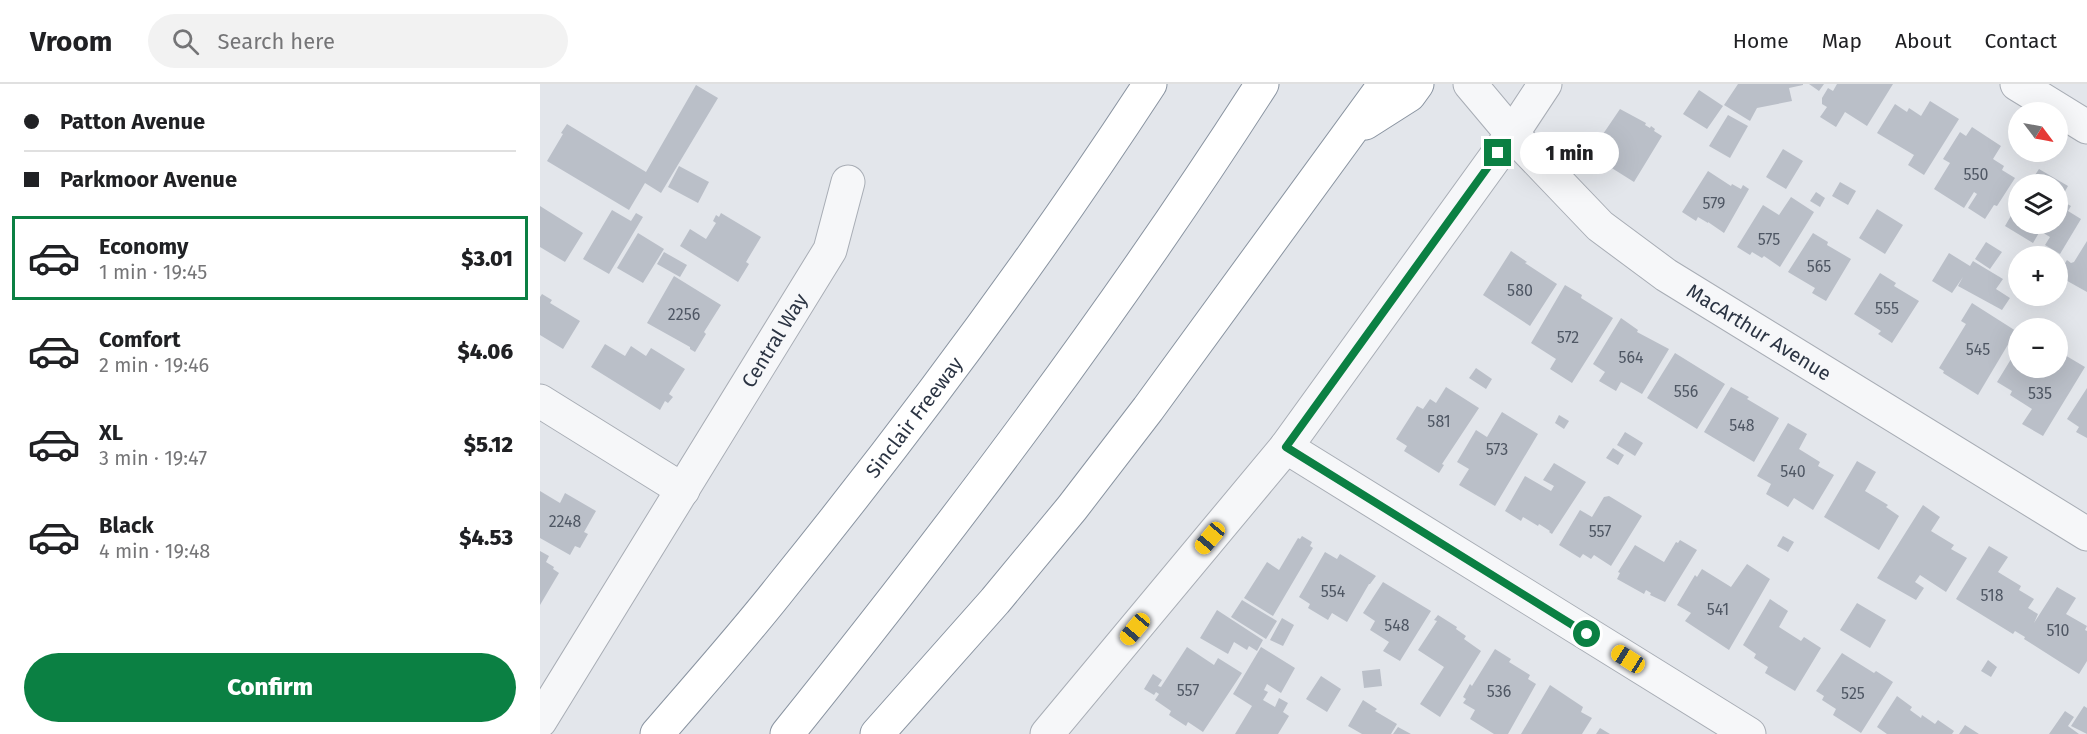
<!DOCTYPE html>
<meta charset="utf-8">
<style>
:root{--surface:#fff;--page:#f2f2f2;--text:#202124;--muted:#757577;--line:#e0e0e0;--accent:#0b8043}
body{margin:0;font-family:"Fira Sans",sans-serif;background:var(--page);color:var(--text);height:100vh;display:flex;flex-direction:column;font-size:22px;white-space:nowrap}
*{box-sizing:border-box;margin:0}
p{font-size:20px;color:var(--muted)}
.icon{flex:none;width:33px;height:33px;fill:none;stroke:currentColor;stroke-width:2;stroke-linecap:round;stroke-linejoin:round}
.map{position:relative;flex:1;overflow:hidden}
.panel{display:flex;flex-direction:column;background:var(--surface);width:540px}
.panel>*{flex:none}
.hud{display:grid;align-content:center;height:132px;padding:0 24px;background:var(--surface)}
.needle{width:39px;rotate:122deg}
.buttons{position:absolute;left:1468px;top:18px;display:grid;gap:12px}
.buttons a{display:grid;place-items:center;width:60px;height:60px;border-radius:50%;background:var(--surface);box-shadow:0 6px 24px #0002;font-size:30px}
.end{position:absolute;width:27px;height:27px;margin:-14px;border:8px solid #0b8043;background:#fff;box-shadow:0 0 0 3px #fff}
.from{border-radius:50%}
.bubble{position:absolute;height:42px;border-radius:21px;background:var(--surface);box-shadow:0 6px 24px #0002;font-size:20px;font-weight:800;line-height:42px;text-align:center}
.car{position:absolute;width:18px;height:36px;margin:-18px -9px;border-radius:8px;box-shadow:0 0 4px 2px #0007;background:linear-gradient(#f5c518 24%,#345 0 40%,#f5c518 0 76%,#345 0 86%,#f5c518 0)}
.hud b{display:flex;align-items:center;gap:21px;height:57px;font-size:22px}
.hud b+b{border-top:2px solid var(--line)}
.hud i{width:15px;height:15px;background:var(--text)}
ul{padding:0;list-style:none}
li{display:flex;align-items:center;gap:18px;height:84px;margin:0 12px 9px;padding:0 12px;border:3px solid transparent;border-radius:0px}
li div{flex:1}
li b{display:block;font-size:22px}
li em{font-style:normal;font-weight:800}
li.current{border-color:var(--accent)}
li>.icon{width:54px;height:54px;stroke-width:1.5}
.action{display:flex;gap:12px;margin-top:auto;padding:12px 24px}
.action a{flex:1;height:69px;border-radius:36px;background:var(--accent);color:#fff;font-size:24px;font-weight:800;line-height:69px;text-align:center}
header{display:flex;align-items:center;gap:36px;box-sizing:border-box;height:84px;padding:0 30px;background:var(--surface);border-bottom:2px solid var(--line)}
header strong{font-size:28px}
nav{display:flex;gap:33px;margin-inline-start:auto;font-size:21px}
.search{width:420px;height:54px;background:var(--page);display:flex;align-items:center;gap:15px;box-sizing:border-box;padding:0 21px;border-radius:33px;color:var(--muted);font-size:22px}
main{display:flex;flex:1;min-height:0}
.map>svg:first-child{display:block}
</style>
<header>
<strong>Vroom</strong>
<div class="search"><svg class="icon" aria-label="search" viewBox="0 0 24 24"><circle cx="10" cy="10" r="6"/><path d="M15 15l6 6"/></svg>Search here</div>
<nav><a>Home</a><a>Map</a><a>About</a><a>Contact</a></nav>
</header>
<main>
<section class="panel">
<div class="hud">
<b><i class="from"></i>Patton Avenue</b>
<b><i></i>Parkmoor Avenue</b>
</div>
<ul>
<li class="current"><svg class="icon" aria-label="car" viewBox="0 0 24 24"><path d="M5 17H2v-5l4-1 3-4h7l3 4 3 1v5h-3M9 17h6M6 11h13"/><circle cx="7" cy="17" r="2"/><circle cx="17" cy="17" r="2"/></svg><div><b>Economy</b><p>1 min · 19:45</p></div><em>$3.01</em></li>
<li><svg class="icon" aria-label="car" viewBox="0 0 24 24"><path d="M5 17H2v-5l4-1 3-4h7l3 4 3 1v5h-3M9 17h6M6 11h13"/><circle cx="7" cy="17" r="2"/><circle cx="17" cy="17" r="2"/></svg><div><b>Comfort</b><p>2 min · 19:46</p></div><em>$4.06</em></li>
<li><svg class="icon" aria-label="car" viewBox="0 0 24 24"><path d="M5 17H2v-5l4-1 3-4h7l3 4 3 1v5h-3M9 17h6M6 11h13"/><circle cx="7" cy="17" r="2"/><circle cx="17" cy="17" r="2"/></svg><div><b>XL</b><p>3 min · 19:47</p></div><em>$5.12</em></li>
<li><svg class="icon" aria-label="car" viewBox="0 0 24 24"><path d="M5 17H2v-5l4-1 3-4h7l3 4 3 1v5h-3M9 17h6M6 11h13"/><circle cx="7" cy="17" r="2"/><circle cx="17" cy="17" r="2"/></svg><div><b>Black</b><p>4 min · 19:48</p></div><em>$4.53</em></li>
</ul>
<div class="action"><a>Confirm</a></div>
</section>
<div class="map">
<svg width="1547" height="650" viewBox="0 0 1547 650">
<rect width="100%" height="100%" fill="#e3e6eb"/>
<path fill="#babfc8" d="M1198,0H1263V1L1249,4L1252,17L1217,24L1210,37L1184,21Z
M1269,0H1284L1279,7Z
M1297,0H1353L1327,42L1305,28L1296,43L1280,33L1287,23L1282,20V14L1288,4L1293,7Z
M156,1L178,14L121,109L105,99L89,126L7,77L23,50L21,49L27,40L106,88Z
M1159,6L1183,22L1167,45L1143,30Z
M1390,17L1419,35L1384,91L1368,81L1374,71L1337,49L1355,20L1367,28L1369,24L1381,32Z
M1080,25L1106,39L1105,41L1110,44L1111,42L1115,45L1114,47L1122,52L1094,98L1051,71L1056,62L1067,68L1070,65L1059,58V56Z
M1188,31L1208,42L1190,74L1169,62Z
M1432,43L1461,62L1453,75L1464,82L1462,86L1475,94L1457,122L1454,121L1445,135L1428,124L1437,110L1434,108L1424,124L1394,105L1410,79L1403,75L1420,48L1426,52Z
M1243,65L1263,77L1246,105L1226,93Z
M139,82L169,98L158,119L128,103Z
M1499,85L1528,102L1520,116L1531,122L1528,127L1541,135L1520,170L1505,161L1510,153L1500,147L1493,159L1465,142L1479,118V140H1518V100H1489Z
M1168,87L1191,102L1192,100L1201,105L1203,101L1209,105L1184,149L1168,138V139L1158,133L1156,137L1142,128Z
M1300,98L1316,107L1308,121L1292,112Z
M1276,108L1285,114L1280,123L1270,117Z
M1251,113L1274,128L1240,183L1224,172L1222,174L1212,168L1210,171L1197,163L1223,121L1239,131Z
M0,122L43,149L25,178L0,163Z
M1337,125L1363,141L1345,170L1319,154Z
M72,126L91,137L96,129L103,133L69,190L43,175Z
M181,129L221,153L206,178L209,180L198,198L140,162L150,145L166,155L176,139L173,137L176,131L179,133Z
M98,149L124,165L103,199L77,184Z
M1273,149L1288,158L1287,161L1311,175L1286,217L1272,209L1275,204L1248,188Z
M1547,157V208L1522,194L1523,192L1519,189L1527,176L1531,179L1534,178Z
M1446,158L1462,168L1450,185L1435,175Z
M971,167L987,178L985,179L1017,200L990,242L943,211Z
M124,168L147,181L140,193L117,180Z
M1409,169L1430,182L1433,177L1463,195L1456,205L1470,214L1462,226L1418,202L1423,193L1412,209L1392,197Z
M1340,189L1356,199L1354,202L1379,217L1352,259L1338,250L1341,247L1314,230Z
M134,192L181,221L164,248L166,250L155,268L150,265V263L107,239Z
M1025,201L1042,211L1041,214L1073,234L1032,299L1010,285L1016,275L991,259Z
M2,210L12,216L10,219L40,237L23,265L0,251V213Z
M1432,219L1476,247L1438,311L1403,289L1404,287L1399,284L1426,240L1421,237Z
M1081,234L1098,246L1097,248L1129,265L1102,310L1081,298L1076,307L1059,297L1065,288L1053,280Z
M65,260L85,272L91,262L106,272L111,264L145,285L129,310L133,313L128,319L125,317L120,326L51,283Z
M1479,262V284H1518V267L1545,283L1503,352L1482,340L1492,325L1470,311L1472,307L1457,298Z
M1135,269L1185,300L1157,345L1107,314Z
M936,284L952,295L946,305L929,294Z
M906,303L939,324L902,380L904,381L899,389L864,367L867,362L856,355L877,322L883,325L890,315L896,319Z
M1191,303L1209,313L1207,315L1239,334L1214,378L1164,348Z
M1547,304V354L1536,348L1539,343L1527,335Z
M962,328L998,350L955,422L919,401L929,385L917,378L936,346L947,353Z
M1019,331L1029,337L1024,345L1015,339Z
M1248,339L1267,350L1259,365L1280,378L1278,382L1294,391L1273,426L1254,414L1248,423L1226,410L1231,400L1217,392Z
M1085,348L1103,359L1095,372L1077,361Z
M1073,364L1084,371L1078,381L1066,374Z
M1317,377L1336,388L1325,407L1348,421L1346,423L1359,432L1339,466L1284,433Z
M1014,379L1046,398L1012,450L1009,448L1010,447L999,440L998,442L983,433L981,437L965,427L985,392L1011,407L1014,402L1003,396Z
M0,407L20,419L25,409L56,427L44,448L48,450L40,464L35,462L30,471L0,454Z
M1069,412L1102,432L1071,482L1054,471L1051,475L1043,470L1040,474L1019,461L1040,426L1052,433L1064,413Z
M1383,421L1400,433L1391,447L1414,461L1411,465L1427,474L1406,508L1380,491L1375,498L1384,504L1376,516L1337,494Z
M762,452L772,458L770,462L773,464L733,532L704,514L727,478L739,486L758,454L760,455Z
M1243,452L1254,458L1248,468L1237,462Z
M1140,456L1157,466L1125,518L1110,511L1111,509L1106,506L1104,510L1077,495L1080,489L1078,488L1095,461L1124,478L1136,458L1138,459Z
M1449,462L1468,473L1458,488L1481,502L1479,506L1494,515L1488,524L1498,530L1494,539L1517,503L1536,514L1526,530L1547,542L1545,546L1547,547V577L1539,590L1484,555L1485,553L1475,547L1473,550L1416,515Z
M0,467L9,472L6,478L14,483L13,485L19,489L0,521Z
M785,468L797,475L800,470L836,492L830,500H829L807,538L792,529L788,536L768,524L770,520L759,513Z
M1207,480L1230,495L1189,566L1145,537L1151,529L1137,521L1155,491L1157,493L1162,485L1191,503Z
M843,498L891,527L860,577L843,567L849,558L830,546L835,537L823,529Z
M1230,515L1248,527L1239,543L1261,557L1264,553L1281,564L1255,607L1225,589L1228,583L1214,574L1216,570L1203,561Z
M702,516L737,537L726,555L691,533Z
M1317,519L1346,536L1330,564L1300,546Z
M677,526L723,556L717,567L709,562L707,566L694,558L688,570L660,554Z
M898,531L917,543L916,545L926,552L924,555L941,567L900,633L880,620L904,583L878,566L897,537L894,536Z
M742,534L754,541L743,562L730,556Z
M647,563L674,581L678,574L702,589L663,648L648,638L646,642L629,631L631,627L615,616L619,610L616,608L614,611L604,605L613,590L622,596L618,602L621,603Z
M721,563L755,584L741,609L727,600L724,606L728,608L723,616L735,623L739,614L748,619L743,628L749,632L738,650H695L712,622L693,610Z
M955,565L971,575L969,578L990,591L988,595L996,600L968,650H954L930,635L935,626L923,619L926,615L923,613L930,600L932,602Z
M1302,569L1334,589L1336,587L1353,598L1321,649L1293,631L1296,625L1282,616L1284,612L1276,607Z
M1448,576L1457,583L1451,593L1441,587Z
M840,585L842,602L824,604L822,587Z
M781,592L801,605L787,628L766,615Z
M1010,601L1043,623L1041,628L1052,634L1042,650H981Z
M1357,612L1372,623L1370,626L1381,634L1382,631L1395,640L1398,636L1414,647L1412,650H1347L1337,643Z
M823,616L837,625L835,627L857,640L851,650H822L808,642Z
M1544,622L1547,624V650L1531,642Z
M1525,627L1534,633L1528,642L1539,650H1509Z
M1425,641L1439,650H1419Z
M858,643L871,650H853Z
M1060,644L1070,650H1056Z"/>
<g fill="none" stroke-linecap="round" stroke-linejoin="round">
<defs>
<g id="minor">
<path id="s1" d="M930,0L972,50L1060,142L1126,191L1547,450"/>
<path d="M1477,0L1547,43"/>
<path d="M0,317L143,406"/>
<path d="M746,363L1209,650"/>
<path id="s2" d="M0,637L290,166L308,98"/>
<path d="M507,650L746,363L972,50L1005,0"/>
</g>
<g id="highway">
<path d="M825,39L869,11L877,0"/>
<path id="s3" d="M117,650C159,601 203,552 243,501C373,340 497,173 610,0"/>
<path d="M247,650C415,441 577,226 722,0"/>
<path d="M337,650L455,517L532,424L608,325L845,0"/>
</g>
</defs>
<use href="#minor" stroke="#a8adb5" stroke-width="35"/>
<use href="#highway" stroke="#8a94a1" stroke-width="35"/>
<use href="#minor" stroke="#f6f7f9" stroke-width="33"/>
<use href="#highway" stroke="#fff" stroke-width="33"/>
</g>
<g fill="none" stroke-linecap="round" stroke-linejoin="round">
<path stroke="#0b8043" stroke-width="8" d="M958,69L746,363L1047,550"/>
</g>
<g text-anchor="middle" stroke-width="4.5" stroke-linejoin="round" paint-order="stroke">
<g font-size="16" fill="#4f5764">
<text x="1436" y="96">550</text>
<text x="1174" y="125">579</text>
<text x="1229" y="161">575</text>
<text x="1279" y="188">565</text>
<text x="980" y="212">580</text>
<text x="1347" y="230">555</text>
<text x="144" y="236">2256</text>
<text x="1028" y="259">572</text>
<text x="1438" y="271">545</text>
<text x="1091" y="279">564</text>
<text x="1146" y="313">556</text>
<text x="1500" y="315">535</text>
<text x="899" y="343">581</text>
<text x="1202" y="347">548</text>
<text x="957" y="371">573</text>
<text x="1253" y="393">540</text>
<text x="25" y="443">2248</text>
<text x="1060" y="453">557</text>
<text x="793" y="513">554</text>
<text x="1452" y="517">518</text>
<text x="1178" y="531">541</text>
<text x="857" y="547">548</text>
<text x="1518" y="552">510</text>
<text x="648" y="612">557</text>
<text x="959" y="613">536</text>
<text x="1313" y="615">525</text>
</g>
<g font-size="20" fill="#2b3443" stroke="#f3f5f8">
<text dy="7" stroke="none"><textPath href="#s1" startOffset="384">MacArthur Avenue</textPath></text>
<text dy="7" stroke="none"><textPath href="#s2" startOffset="447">Central Way</textPath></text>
<text dy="7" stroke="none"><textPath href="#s3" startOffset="408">Sinclair Freeway</textPath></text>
</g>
</g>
</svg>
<div class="buttons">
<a><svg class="needle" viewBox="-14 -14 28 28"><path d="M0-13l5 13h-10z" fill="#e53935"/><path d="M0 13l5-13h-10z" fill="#757577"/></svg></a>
<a><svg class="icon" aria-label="layers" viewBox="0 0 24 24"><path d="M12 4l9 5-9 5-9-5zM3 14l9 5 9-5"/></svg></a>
<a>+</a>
<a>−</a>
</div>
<i class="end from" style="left:1047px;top:550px"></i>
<i class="end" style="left:958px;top:69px"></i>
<div class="bubble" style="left:980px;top:48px;width:99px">1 min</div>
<i class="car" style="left:670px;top:454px;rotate:220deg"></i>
<i class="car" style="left:595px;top:545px;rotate:220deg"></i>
<i class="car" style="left:1088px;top:575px;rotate:302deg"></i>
</div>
</main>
